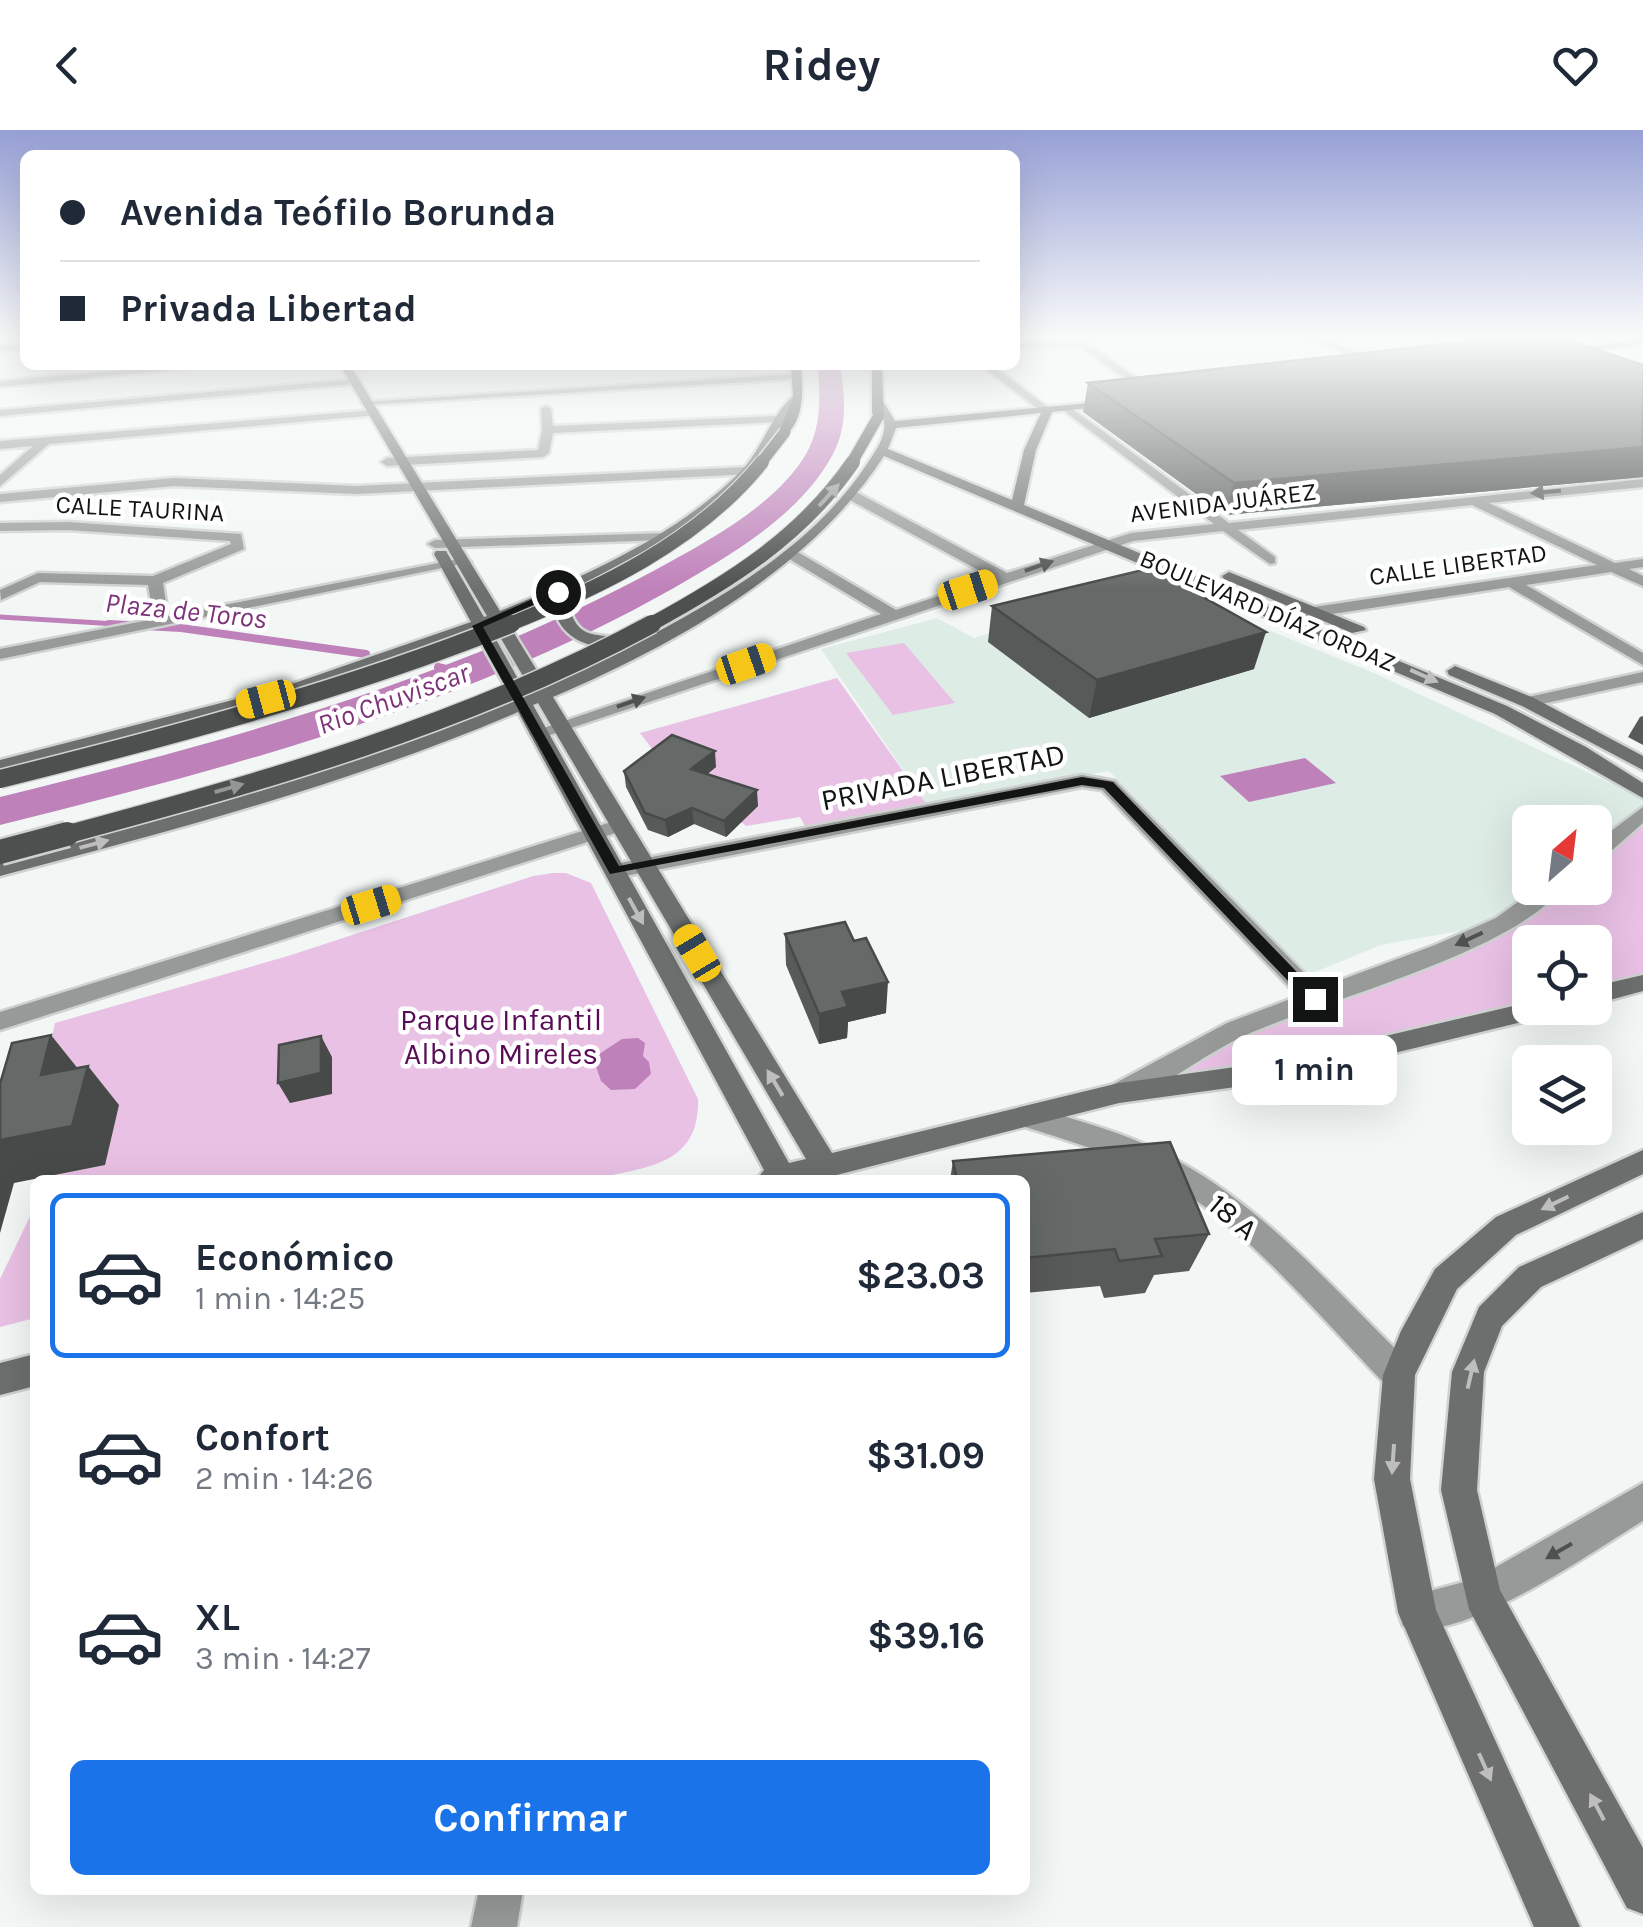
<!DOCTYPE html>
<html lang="es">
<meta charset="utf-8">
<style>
:root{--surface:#fff;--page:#f2f2f3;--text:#1f2937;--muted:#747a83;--line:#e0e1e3;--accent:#1a73e8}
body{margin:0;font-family:Karla,sans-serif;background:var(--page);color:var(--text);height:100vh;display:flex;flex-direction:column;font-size:38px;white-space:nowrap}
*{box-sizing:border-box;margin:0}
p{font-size:32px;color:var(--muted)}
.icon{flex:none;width:55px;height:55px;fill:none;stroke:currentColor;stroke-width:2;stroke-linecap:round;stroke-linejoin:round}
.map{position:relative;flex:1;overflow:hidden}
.drawer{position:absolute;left:30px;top:1045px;width:1000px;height:720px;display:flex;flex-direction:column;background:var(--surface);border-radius:15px;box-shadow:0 10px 40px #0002}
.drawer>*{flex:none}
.banner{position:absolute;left:20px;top:20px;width:1000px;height:220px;border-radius:15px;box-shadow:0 10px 40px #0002;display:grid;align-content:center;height:220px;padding:0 40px;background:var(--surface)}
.needle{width:65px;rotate:28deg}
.tools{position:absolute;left:1512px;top:675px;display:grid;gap:20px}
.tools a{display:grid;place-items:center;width:100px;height:100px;border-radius:15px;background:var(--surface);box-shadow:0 10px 40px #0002;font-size:50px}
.end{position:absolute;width:45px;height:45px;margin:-22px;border:12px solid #131414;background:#fff;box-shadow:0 0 0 5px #fff}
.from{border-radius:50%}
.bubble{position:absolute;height:70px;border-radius:15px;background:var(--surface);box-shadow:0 10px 40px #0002;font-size:32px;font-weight:700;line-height:70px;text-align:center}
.car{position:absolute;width:30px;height:60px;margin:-30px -15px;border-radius:12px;box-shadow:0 0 8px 2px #0007;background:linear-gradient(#f5c518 24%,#345 0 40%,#f5c518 0 76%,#345 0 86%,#f5c518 0)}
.banner b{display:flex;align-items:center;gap:35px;height:95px;font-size:38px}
.banner b+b{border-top:2px solid var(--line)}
.banner i{width:25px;height:25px;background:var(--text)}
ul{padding:18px 0 0;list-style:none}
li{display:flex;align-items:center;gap:30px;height:165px;margin:0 20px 15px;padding:0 20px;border:5px solid transparent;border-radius:15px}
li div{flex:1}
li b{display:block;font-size:38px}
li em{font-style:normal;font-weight:700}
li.selected{border-color:var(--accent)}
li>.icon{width:90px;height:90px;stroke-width:1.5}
.primary-button{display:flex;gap:20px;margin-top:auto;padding:20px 40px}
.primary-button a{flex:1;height:115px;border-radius:15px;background:var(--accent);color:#fff;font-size:40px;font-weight:700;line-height:115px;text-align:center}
header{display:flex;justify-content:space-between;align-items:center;height:130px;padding:0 40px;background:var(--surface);font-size:45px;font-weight:700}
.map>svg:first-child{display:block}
</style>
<header><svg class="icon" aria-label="back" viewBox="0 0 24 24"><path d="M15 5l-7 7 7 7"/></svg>Ridey<svg class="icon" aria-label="heart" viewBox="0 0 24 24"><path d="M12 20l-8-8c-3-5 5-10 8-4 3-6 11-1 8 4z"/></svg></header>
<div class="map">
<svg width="1643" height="1797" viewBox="0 0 1643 1797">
<rect width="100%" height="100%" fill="#f2f7f5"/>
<path fill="#deece6" d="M1153,453L1374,543L1643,668V674L1595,720V692H1530V758H1551L1504,793L1381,815L1308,845L1109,641L927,675L821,519L937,488L974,508Z"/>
<path fill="#e9c1e5" d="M904,513L955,573L893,585L846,523Z
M837,548L927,675L806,698L800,687L746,696L653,620L640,603Z
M1643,682V853L1595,865V812H1530V878H1543L1279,941L1119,963L1236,899L1504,793L1548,758H1595V720Z
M553,743H566L591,753L698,969C700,1038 642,1037 589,1050H41L53,994L32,998L55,893L288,826L533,746Z
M35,1076V1188L0,1197V1149Z"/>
<path fill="#bf81ba" d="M1305,628L1336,653L1249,672L1220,646Z
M638,908L645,913L643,926L649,932L651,944L635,959L611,960L601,951L593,928L622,909Z"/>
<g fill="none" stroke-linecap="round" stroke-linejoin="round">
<path stroke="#bf81ba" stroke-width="5" d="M0,487L150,496"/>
<path stroke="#bf81ba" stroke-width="8" d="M109,494L181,498L366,524
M438,537L466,544"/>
<path fill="#bf81ba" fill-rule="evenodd" d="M818,235H840C845,265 848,296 833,324C800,386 730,425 672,459C463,577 231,637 0,695V667C227,611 450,551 657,439C708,411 776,375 806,324C822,296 820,266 818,235Z"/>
<defs>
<path id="minor" d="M1070,208H1081L1161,266L1152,268L1082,218H1015V212H1074Z
M1309,208H1323L1394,237L1385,239Z
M180,235H219L0,257V251Z
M347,235H401L343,240Z
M981,235H992L1053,281L1043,283Z
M801,244L797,249L366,275L361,272Z
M359,249L355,254L0,286V280Z
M1067,275L1229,393L1643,349V357L1489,373L1615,433L1643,429V437L1629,439L1643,446V456L1611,442L1526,455L1643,523V535L1509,457L1280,492L1272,487L1280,482L1597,435L1472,375L1238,400L1275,427V433L1270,434L1223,401L1133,411L544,607H532L529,603L881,484L786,427V421H796L896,480L993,448L848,369V363H858L1007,443L1131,403L1214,394L1063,280Z
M546,276L551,279L553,296L777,286L783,289L777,292L553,303L549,323L543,327L387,336L381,332L387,328L538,320L542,300L541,279Z
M374,280L378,285L49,314L0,356V345L33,316L0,319V311Z
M747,337L751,344L356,364L174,356L0,372V364L174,348L356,356Z
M68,392L241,404L244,419L163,453L168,486L464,428L471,432L0,529V519L154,489L148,455L40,452L1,470L0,460L38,443L153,446L231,414L230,411L68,400L0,401V393Z
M667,403L669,406L662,410L435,418L428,414L435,410Z
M1643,542V552L1528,577L1519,572L1528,567Z
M1082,645L1115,651L1319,858L1435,815L1496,788L1537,758H1562C1512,823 1326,869 1246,905C1203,924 1164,959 1119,973L1110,970L1106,963L1110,956L1227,893L1298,866L1102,660L1082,657L615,748L604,741L615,734Z
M1643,677V693L1602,729L1595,730V713Z
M621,689L628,691V699L0,900V882Z
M1029,976C1080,991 1134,1005 1180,1032C1269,1082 1338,1164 1411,1234L1415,1245L1411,1256L1399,1261L1387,1256C1321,1189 1240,1088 1156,1046C1112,1023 1066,1010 1019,995L1015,987L1019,979Z
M1643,1353V1391C1594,1420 1457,1518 1403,1496L1398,1482L1403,1468L1475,1449Z
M479,1760H523L517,1797H471Z"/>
<path id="tertiary" d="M25,213V219L0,221V215Z"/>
<path id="secondary" d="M1643,208V214L1558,226L1553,223Z
M340,235H350L500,481C583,447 677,406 741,341C763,318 770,286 794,265H802L766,326L733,362L667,409L566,463C576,521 599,497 637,513C722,468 813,416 867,334C874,323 882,313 884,300C886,289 878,281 876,273H884L895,291L1120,270L1116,275L1052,282L1036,320L1024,375L1507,576L1586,617L1643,653V668L1495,584L884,326C811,439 675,515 553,567L832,1023L1119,953L1279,931L1530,872V878H1555L1543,887L1279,951L1119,973L817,1050H756L764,1040L518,582C352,653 175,700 0,746V732C174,687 347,641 513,571L475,502L295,564L0,642V630L283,557L471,492L434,424L436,421H446L484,487L487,486ZM1041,283L1024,320L1012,370L888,319L896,298ZM552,470C558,510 587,518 624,520L547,557L506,490ZM493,495L533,563L527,565L489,497ZM538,573L806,1029L789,1033L533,575Z
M1229,442L1364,497L1366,500L1352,503L1224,449L1222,446Z
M1455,536L1534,568L1643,626V640L1522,576L1449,545L1447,541Z
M1643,845V861L1595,874V856Z
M1643,1020V1044L1516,1105L1457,1159L1415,1245L1410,1349L1436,1480L1580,1797H1534L1398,1482L1374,1349L1383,1245L1401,1201L1435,1139L1496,1087Z
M1643,1082V1109L1541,1157L1502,1196L1484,1242L1477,1360L1500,1460L1643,1718V1784L1627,1778L1469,1479L1441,1360L1452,1242L1479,1177L1519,1137Z
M35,1224V1256L0,1265V1233Z"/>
<path id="primary" d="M791,235H801C803,258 805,291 785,305L779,302L793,267Z
M872,235H882L884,287L878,290L872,287Z"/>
</defs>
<use href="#minor" stroke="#ced3d1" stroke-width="5"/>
<use href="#tertiary" stroke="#ced3d1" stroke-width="5"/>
<use href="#secondary" stroke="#ced3d1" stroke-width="5"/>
<use href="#primary" stroke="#ced3d1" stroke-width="5"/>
<use href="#minor" fill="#989a99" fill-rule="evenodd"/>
<use href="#tertiary" fill="#989a99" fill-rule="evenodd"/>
<use href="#secondary" fill="#6c6f6d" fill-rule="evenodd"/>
<use href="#primary" fill="#4d504f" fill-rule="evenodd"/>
<defs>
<path id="primary-bridge-far3" d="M760,334L785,302
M851,334L878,287"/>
<path id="primary-bridge-far2" d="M505,496C598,459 698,412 762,332
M648,496C727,453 801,408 853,332"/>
<path id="primary-bridge-far1" d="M0,649C173,606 345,560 511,494
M58,707C262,652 466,595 652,494"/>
<path id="primary-bridge" d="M0,722L67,704"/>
</defs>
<use href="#primary-bridge-far3" stroke="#ced3d1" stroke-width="14" stroke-linecap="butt"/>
<use href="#primary-bridge-far2" stroke="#ced3d1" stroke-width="16" stroke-linecap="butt"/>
<use href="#primary-bridge-far1" stroke="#ced3d1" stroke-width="21" stroke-linecap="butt"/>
<use href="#primary-bridge" stroke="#ced3d1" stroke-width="29" stroke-linecap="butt"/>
<use href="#primary-bridge-far3" stroke="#4d504f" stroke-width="11"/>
<use href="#primary-bridge-far2" stroke="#4d504f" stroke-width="14"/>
<use href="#primary-bridge-far1" stroke="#4d504f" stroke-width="18"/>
<use href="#primary-bridge" stroke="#4d504f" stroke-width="24"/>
</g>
<path fill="#575a59" d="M1643,235V347L1225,385L1083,282L1088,253Z
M992,476L1254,539L1089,588L988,512Z
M1643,586V615L1628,607L1640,587Z
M716,637L707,644L758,676L726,707L694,694L668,707L648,700L626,657L624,641Z
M785,804L886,883L848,892L847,908L819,914L786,835Z
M1170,1012L1209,1104L1189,1141L1154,1145L1145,1163L1104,1168L1100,1156L1025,1163V1050H950L953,1031Z"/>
<path fill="#474a48" d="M1643,317V347L1225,385L1234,353Z
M1266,502L1254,539L1089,588L1097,550Z
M715,621L716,637L693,656L691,639Z
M757,660L758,676L726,707L724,691Z
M692,678L694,694L668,707L665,690Z
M888,852L886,883L848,892L847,908L819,914V884L842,862Z
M51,905L83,945H41Z
M321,906L332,927V964L290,973L278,953Z
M88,936L119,975L105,1035L14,1053L0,1103V1010Z"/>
<path fill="#656967" stroke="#474a48" stroke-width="2.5" d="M1501,208H1561L1643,235V317L1234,353L1088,253Z
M1151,438L1266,502L1097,550L992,476Z
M672,605L715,621L691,639L757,660L724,691L692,678L665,690L645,683L624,641Z
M845,792L854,811L866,808L888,852L842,862L848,877L819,884L785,804Z
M51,905L41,945L88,936L72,996L0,1010V954L12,913Z
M321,906V943L278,953L279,915Z
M1170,1012L1209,1104L1155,1109L1162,1126L1119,1131L1115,1119L1025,1128V1050H957L953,1031Z"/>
<defs><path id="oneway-solid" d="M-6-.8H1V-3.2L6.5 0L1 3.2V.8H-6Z" transform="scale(2.5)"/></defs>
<g fill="#4f5050">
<use href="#oneway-solid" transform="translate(1546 362) rotate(175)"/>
<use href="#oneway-solid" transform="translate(1039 436) rotate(-19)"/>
<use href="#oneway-solid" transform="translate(631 572) rotate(-19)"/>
<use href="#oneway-solid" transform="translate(1469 809) rotate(155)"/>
<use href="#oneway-solid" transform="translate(1559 1421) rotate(150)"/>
</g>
<g fill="#949695">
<use href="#oneway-solid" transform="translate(829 365) rotate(-48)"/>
<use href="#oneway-solid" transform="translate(229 658) rotate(-16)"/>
</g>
<g fill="#bdbebd">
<use href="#oneway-solid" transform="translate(1424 546) rotate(24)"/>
<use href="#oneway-solid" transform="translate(94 714) rotate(-15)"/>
<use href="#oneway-solid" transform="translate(636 781) rotate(61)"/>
<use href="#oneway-solid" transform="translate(775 953) rotate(-121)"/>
<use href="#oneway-solid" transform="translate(1555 1073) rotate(154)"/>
<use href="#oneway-solid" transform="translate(1471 1244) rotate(-77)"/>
<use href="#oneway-solid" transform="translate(1393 1329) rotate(94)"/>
<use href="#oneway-solid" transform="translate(1485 1637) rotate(66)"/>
<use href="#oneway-solid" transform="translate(1597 1677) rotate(-118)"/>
</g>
<linearGradient id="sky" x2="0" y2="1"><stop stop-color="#97a0d6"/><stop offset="0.45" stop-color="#f9fbfa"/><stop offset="1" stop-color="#f9fbfa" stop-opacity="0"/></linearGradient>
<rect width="1643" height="460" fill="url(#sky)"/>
<path fill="#131414" d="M555,459L563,462L483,497L619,736L1082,647L1113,652L1323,869L1315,875L1309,873L1104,658L1082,655L610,744L472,496Z"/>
<g text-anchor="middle" stroke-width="9" stroke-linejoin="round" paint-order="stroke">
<g font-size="25" fill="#131414" stroke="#fff">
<text transform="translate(1223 372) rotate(-7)" y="9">AVENIDA JUÁREZ</text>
<text transform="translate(140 378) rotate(3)" y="9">CALLE TAURINA</text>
<text transform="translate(1458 434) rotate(-8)" y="9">CALLE LIBERTAD</text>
<text transform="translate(1268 480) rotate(23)" y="9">BOULEVARD DÍAZ ORDAZ</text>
</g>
<g font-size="28" font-style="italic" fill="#7d3379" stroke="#fff">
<text transform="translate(186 480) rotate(6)" y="10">Plaza de Toros</text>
<text transform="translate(393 568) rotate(-20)" y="10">Rio Chuviscar</text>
</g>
<g font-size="30" fill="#131414" stroke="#fff">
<text transform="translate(943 647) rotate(-11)" y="10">PRIVADA LIBERTAD</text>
<text transform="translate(1233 1087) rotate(40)" y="10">18 A</text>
</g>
<g font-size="30" fill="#590c56" stroke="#fff">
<text x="501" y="900">Parque Infantil<tspan x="501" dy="34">Albino Mireles</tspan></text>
</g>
</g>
</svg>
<div class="tools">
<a><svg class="needle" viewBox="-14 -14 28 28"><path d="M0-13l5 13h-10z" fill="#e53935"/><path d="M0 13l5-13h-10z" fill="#747a83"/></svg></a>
<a><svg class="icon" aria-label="locate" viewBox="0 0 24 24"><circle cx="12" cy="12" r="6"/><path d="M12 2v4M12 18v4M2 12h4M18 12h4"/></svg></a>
<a><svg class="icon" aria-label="layers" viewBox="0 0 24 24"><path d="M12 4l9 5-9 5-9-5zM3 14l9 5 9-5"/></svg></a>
</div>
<i class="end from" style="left:558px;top:462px"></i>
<i class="end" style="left:1315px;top:869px"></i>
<div class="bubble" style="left:1232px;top:905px;width:165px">1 min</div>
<i class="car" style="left:968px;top:460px;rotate:72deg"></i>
<i class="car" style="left:746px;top:534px;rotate:71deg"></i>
<i class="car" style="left:266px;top:569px;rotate:255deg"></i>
<i class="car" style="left:371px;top:775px;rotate:73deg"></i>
<i class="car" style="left:697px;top:823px;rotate:329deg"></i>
<div class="banner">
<b><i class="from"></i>Avenida Teófilo Borunda</b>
<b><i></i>Privada Libertad</b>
</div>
<section class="drawer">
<ul>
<li class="selected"><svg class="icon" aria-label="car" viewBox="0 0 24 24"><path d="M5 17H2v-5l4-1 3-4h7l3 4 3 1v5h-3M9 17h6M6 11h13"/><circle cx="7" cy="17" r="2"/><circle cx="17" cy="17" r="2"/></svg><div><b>Económico</b><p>1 min · 14:25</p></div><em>$23.03</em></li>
<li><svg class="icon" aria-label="car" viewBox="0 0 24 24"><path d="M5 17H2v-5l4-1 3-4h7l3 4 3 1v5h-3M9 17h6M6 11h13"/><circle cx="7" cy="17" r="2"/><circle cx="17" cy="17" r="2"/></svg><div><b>Confort</b><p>2 min · 14:26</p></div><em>$31.09</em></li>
<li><svg class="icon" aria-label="car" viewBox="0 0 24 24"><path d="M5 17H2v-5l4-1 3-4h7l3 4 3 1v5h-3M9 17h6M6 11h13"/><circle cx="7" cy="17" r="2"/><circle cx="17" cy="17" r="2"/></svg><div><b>XL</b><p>3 min · 14:27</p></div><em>$39.16</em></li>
</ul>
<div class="primary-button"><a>Confirmar</a></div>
</section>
</div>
